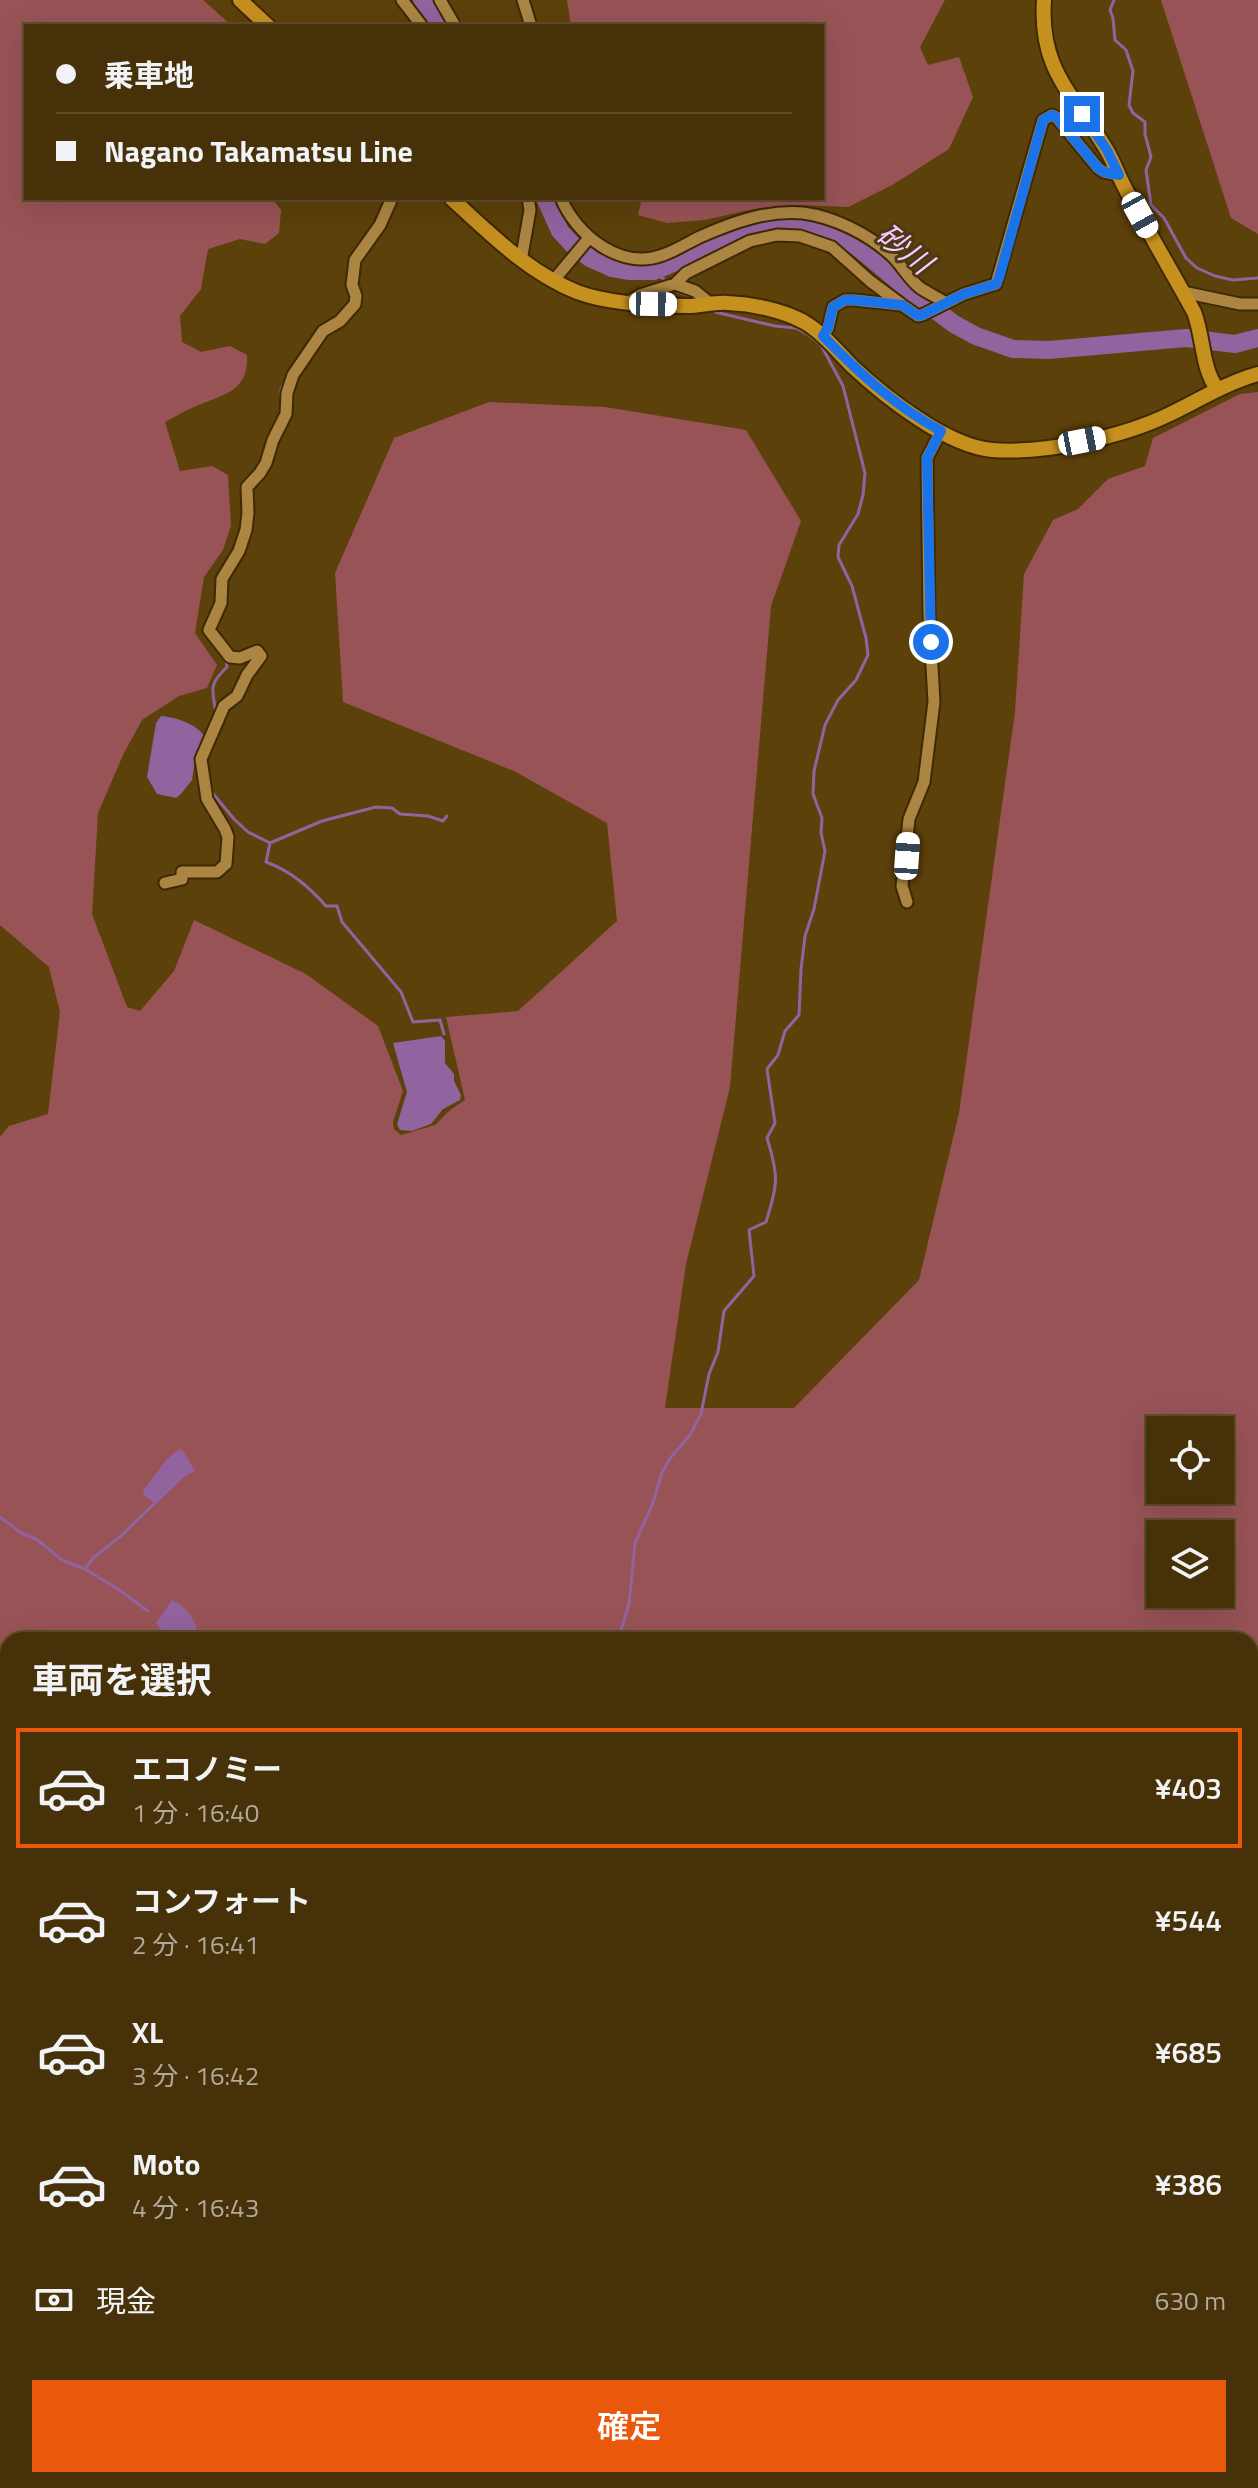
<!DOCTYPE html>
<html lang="ja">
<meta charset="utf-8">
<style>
:root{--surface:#463108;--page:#503d16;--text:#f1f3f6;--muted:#b0a99c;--line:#5e4c29;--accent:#ea580c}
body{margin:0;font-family:"Titillium Web","Noto Sans JP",sans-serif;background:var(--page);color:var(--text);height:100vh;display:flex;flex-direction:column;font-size:30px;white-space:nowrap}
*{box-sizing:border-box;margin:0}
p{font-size:26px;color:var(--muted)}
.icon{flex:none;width:44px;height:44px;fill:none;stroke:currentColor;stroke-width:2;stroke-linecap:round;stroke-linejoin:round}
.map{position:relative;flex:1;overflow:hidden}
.drawer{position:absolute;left:0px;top:1632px;width:1258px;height:856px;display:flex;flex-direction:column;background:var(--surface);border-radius:24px 24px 0 0;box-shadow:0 8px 32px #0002,0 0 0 2px var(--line)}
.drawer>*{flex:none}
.top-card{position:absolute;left:24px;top:24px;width:800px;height:176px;border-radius:0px;box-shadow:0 8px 32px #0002,0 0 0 2px var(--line);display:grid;align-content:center;height:176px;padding:0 32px;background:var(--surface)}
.fabs{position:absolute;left:1146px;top:1416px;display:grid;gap:16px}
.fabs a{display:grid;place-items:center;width:88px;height:88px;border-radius:0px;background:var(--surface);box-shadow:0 8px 32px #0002,0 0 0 2px var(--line);font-size:40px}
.end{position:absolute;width:36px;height:36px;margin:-18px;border:10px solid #1a73e8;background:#fff;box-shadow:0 0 0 4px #fff}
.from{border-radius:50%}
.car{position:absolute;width:24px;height:48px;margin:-24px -12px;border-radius:10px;box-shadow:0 0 6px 2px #0007;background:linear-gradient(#fff 24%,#345 0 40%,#fff 0 76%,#345 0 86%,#fff 0)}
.top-card b{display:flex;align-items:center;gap:28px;height:76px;font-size:30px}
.top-card b+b{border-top:2px solid var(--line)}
.top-card i{width:20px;height:20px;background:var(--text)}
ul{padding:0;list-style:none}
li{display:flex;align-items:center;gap:24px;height:120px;margin:0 16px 12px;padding:0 16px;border:4px solid transparent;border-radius:0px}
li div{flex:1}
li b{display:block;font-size:30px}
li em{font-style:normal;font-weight:600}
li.current{border-color:var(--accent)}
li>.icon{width:72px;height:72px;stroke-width:1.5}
h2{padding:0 32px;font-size:36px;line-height:96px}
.pay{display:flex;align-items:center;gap:20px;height:88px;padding:0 32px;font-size:30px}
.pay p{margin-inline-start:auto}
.button{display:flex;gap:16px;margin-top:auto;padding:16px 32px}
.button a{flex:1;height:92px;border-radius:0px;background:var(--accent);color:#fff;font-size:32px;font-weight:600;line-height:92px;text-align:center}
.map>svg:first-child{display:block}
</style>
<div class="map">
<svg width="1258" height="2488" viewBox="0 0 1258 2488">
<rect width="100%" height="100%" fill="#5d410a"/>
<path fill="#985356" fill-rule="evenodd" d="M0,0H203L232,26H26V198H272L281,210L279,233L265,244L240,239L208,249L201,289L180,316L182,342L201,352L230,346L247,355C249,393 222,395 194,407C184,411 175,417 165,422L180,471L212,466L228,475L231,526L223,550L204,577L195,633L217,665L207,688L179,696L142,720L123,755L98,813L92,914L127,1007L140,1011L174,971L194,920L306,974L378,1026L403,1091L393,1122L394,1129L401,1135L435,1125L450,1110L465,1100L446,1017L518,1011L617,921L607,823L514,771L343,702L335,573L394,438L489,402L605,407L746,430L801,521L771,606L730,1087L686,1264L665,1408H794L919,1280L959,1113L1015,712L1024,574L1053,520L1078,509L1108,479L1145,466L1153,438L1240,394L1258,392V2488H521L510,2480H1250V1640H8V2378L0,2377V1137L9,1126L48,1114L60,1012L49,967L0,925ZM1160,1430H1220V1490H1160ZM1160,1534H1220V1594H1160Z
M567,0H945L920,47L928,65L959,57L973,97L949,149L894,184L848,207L800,205L759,208L704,220L667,223L638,215L642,198H822V26H571Z
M1161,0H1258V234L1231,218Z"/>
<path fill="#91639f" d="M161,716C175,717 197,724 204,736L195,759L192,780L181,794L176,798L157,794L147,777L156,723Z
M441,1036L445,1041V1063L454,1074V1081L461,1095L460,1100L443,1109L431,1124L412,1131L400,1130L397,1124L407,1092L393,1043Z
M179,1449L184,1452L195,1471L185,1476L156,1504L144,1495L143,1491L166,1460Z
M172,1600C188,1607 198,1623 199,1640H169L156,1623Z"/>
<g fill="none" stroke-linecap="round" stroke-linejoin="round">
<path stroke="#91639f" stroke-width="3" d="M1114,0L1110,10L1113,18L1115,40L1126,50L1133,71L1129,105L1133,113L1145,122V134L1151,157L1146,170L1151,205L1164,218L1186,258L1197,268L1215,276L1233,280L1258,278
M654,271L667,282
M673,288L678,292L695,297
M281,395V389L286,380
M216,714C213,690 207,686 227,667L226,660
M210,790L234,819L248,832L270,843L266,862C291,871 309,887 326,906H337L342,922L401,992L413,1022L440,1020L444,1034
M270,843L322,821L376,807L392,808L400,814L428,816L443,821L447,816
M0,1517L21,1533L36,1539L62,1560L85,1569L118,1589L148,1611
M85,1569L94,1557L122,1535L157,1501
M618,1640L629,1604L635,1543L653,1503L662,1472L671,1457L690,1435L701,1414L709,1374L718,1352L724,1311L754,1276L749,1230L766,1222C778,1184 779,1177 767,1138L775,1123L767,1069L778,1055L785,1031L799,1015L801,969L805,936L814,909L825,851L821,833L822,818L813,794L814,771L825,725L838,700L856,680L868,655L866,638L852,586L838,557L839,545L858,514L863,495L865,473L843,386L821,345L809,335L796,328L775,326L715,312"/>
<path stroke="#91639f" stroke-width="18" d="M422,0L439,26
M545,198L560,231L573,245L590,258L612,268L630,271H654L759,227L791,225L820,229L855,245L914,294L954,324L976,336L1013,349L1049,350L1186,338L1235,344L1258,338"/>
<defs>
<path id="minor" d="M402,0L422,26
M440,0L455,26
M523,0L531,26
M561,198C576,235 621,271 663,255C677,250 689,242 702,236C734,222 767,210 803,213C834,217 868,234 891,255C901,264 908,278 919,287C927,293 937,297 946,303
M521,261L530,210L528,198
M554,280L589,238
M675,284L695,291L711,304
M1183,292L1240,304H1258
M629,302L640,295L675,284L686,273L750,241L777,235L800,236L832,247L870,281L901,304
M823,336L828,328L833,307L845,300H854L902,305L918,316L922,315L964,294L996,284L1043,120L1052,115L1056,117L1098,168L1104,172L1119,175
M165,883L182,879V872H217L226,864L228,837L225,829L207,799L201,759L224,706L237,696L247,675L261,656L257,651L240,658L230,657L209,630L221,603L222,579L239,551L246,530L248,513L247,487L260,473L266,463L273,440L286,414L287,393L293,375L323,331L340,321L355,304L356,296L352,285L355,260L380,225L392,198
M907,902L902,886L909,819L924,782L934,702L929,613L927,458L941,431
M91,2480L97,2488
M28,2488L32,2480"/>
<path id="major" d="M240,0L268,26
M1044,0C1039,71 1074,94 1106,149C1114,162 1118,175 1125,188C1147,230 1171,270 1194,312C1204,338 1201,366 1217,389
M451,198C490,234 528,272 577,292C609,304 658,306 691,306C704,305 716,302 728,303C752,304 782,310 804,322C823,333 837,351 853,367C885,397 947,446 992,450C1045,454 1123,437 1170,414C1199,400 1226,383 1258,374"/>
</defs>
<use href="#minor" stroke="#3d2904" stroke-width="15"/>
<use href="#major" stroke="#3d2904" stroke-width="18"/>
<use href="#minor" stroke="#ac8543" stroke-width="11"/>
<use href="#major" stroke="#c6901f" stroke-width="14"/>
</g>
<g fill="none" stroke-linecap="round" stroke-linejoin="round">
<path stroke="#1a73e8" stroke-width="10" d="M931,642L927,458L941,431C895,406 859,373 823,336L828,328L833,307L845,300H854L902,305L918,316L922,315L964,294L996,284L999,278L1043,120L1052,115L1056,117L1098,168L1104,172L1119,175L1107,150L1082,114"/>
</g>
<g text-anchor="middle" stroke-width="6" stroke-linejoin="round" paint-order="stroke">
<g font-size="30" font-style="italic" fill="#f3ccff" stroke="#4d3815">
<text transform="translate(904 249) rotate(38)" y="10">砂川</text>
</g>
</g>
</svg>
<div class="fabs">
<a><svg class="icon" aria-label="locate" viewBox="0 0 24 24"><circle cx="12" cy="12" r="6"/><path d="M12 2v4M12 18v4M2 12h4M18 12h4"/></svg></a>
<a><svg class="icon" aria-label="layers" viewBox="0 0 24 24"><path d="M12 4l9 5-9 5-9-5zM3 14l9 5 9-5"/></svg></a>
</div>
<i class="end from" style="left:931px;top:642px"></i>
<i class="end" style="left:1082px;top:114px"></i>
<i class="car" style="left:1140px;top:215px;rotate:151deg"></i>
<i class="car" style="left:653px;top:304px;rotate:91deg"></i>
<i class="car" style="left:1082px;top:441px;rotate:79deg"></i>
<i class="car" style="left:907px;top:856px;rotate:4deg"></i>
<div class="top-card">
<b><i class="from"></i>乗車地</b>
<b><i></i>Nagano Takamatsu Line</b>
</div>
<section class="drawer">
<h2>車両を選択</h2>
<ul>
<li class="current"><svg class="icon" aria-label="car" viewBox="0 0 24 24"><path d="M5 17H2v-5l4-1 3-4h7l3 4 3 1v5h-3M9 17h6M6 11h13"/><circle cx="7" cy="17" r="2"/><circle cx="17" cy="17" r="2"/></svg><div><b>エコノミー</b><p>1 分 · 16:40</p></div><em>¥403</em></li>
<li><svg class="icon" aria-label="car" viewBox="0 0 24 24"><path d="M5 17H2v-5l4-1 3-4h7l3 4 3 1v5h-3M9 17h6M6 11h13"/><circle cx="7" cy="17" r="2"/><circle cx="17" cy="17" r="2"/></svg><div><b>コンフォート</b><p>2 分 · 16:41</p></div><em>¥544</em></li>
<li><svg class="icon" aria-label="car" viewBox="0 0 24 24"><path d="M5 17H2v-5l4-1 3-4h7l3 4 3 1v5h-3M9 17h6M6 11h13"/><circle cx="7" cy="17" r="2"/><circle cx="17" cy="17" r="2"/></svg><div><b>XL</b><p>3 分 · 16:42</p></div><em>¥685</em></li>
<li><svg class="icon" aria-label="car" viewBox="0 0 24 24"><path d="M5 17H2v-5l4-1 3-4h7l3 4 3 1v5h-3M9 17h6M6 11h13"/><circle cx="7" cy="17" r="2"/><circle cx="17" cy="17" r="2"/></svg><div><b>Moto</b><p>4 分 · 16:43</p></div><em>¥386</em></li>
</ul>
<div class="pay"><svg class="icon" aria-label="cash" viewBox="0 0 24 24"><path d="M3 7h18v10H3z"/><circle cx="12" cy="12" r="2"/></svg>現金<p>630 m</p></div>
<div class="button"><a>確定</a></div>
</section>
</div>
